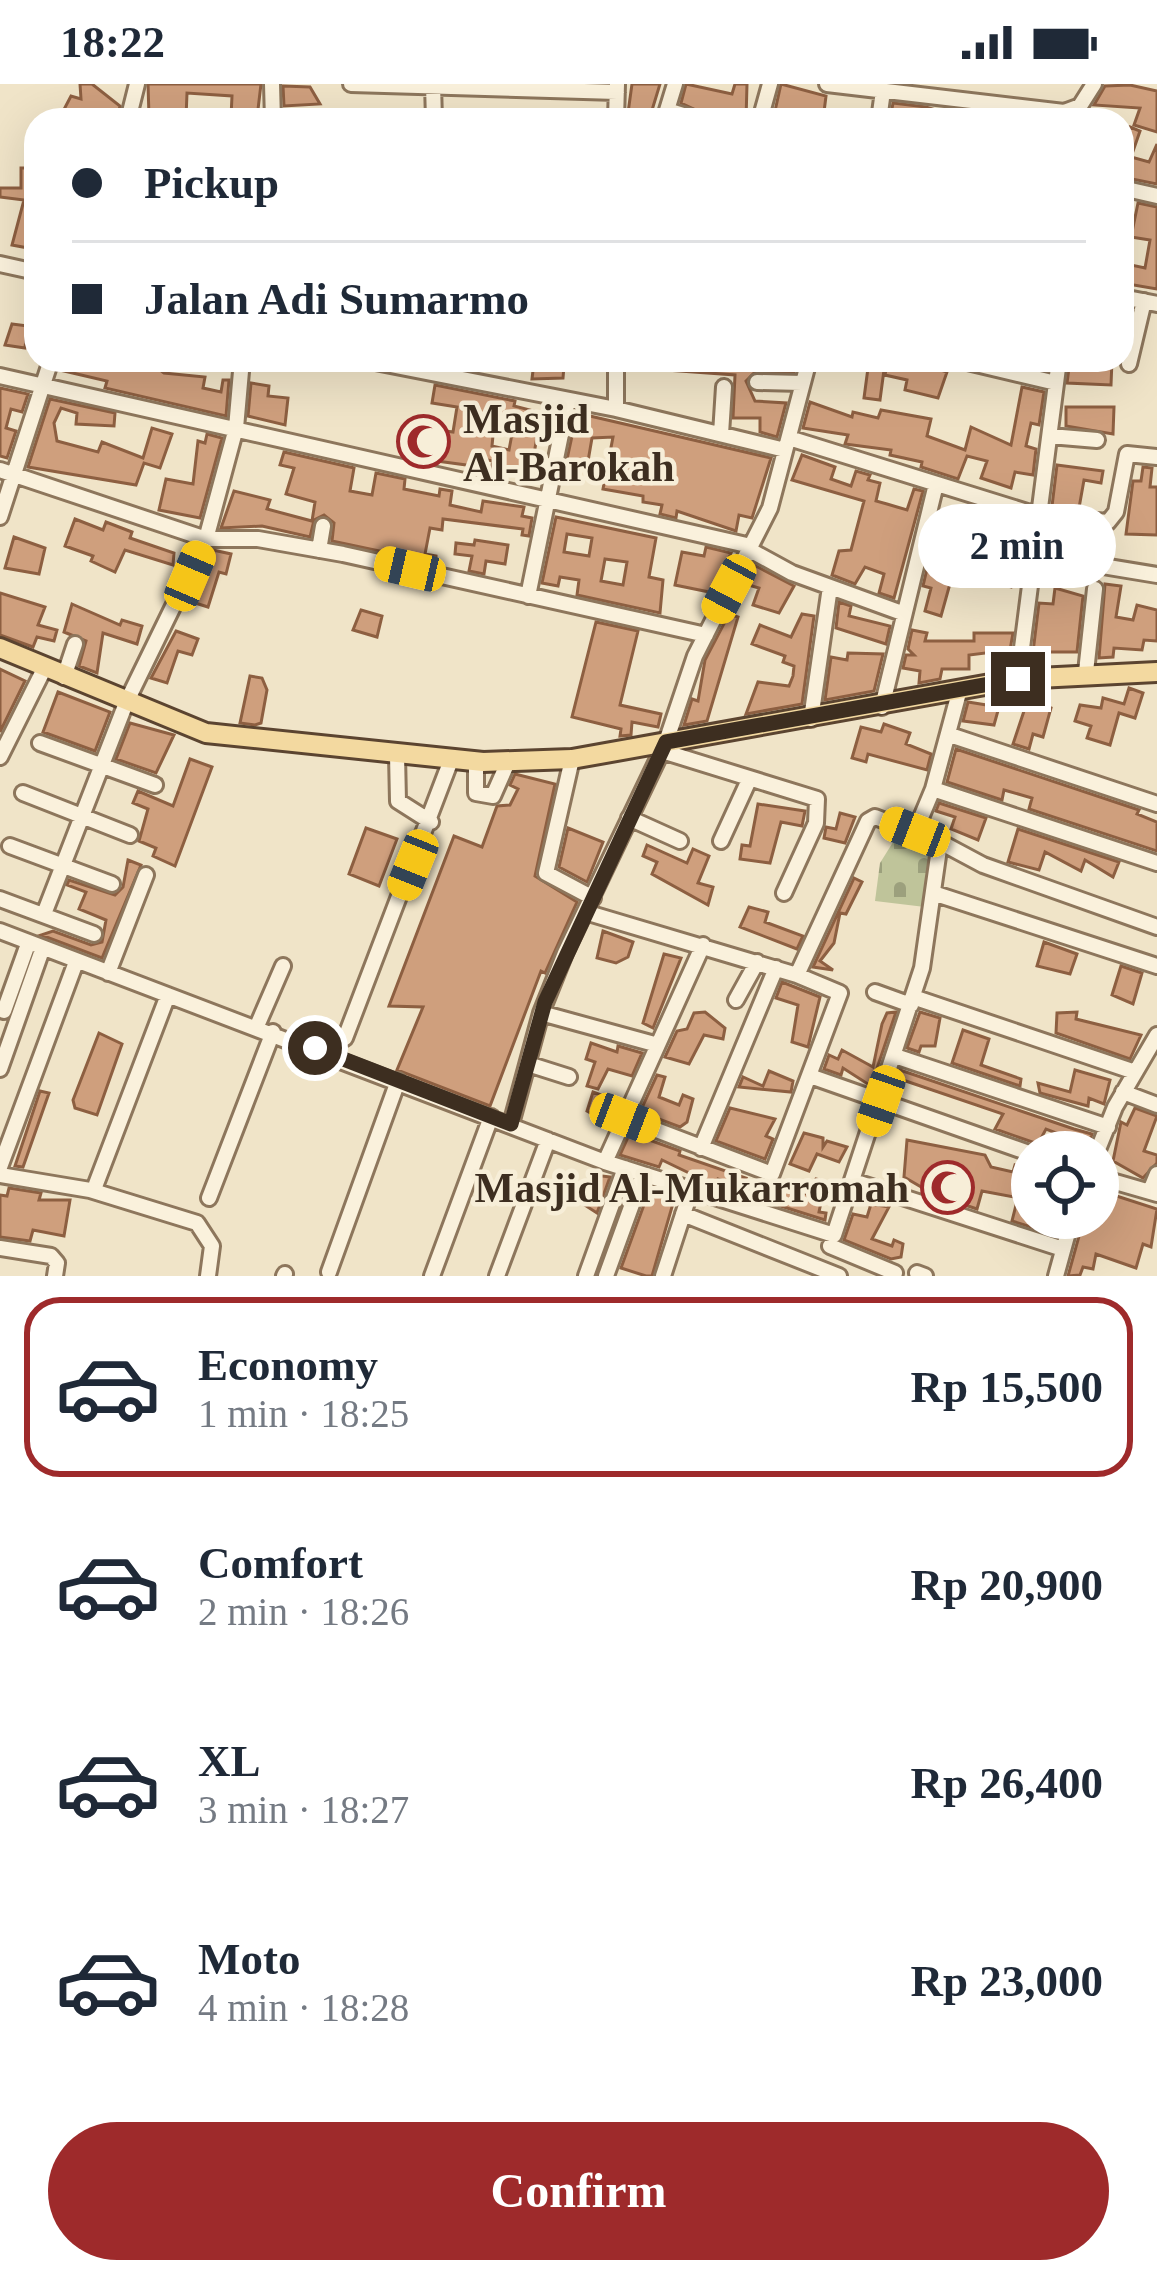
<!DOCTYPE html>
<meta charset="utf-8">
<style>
:root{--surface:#fff;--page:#f6f6f7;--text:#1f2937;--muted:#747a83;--line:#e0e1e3;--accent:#9e2a2b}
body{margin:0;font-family:Georgia,serif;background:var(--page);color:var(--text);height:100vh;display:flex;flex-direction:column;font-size:45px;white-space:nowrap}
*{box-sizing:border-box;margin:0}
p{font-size:39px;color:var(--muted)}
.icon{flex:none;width:66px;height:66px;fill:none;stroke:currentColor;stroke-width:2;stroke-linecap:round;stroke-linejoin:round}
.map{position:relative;height:1192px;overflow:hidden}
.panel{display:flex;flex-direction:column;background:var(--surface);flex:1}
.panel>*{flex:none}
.banner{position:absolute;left:24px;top:24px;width:1110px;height:264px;border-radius:36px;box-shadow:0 12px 48px #0002;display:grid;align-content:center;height:264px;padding:0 48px;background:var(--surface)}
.tools{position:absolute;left:1011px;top:1047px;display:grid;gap:24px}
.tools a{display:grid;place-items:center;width:108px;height:108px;border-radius:50%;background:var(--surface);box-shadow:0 12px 48px #0002;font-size:60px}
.end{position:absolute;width:54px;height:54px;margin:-27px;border:15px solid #3d2e20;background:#fff;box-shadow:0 0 0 6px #fff}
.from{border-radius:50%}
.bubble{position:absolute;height:84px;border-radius:42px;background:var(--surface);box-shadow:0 12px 48px #0002;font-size:39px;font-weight:700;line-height:84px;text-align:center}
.car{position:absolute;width:36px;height:72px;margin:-36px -18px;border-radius:15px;box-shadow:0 0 9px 3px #0007;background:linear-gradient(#f5c518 24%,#345 0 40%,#f5c518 0 76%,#345 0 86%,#f5c518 0)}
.banner b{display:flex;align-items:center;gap:42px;height:114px;font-size:45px}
.banner b+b{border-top:3px solid var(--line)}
.banner i{width:30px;height:30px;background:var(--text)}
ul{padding:21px 0 0;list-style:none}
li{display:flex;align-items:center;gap:36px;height:180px;margin:0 24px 18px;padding:0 24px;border:6px solid transparent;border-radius:36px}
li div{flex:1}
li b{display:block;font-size:45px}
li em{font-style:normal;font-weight:700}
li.current{border-color:var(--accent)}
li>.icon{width:108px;height:108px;stroke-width:1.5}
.primary-button{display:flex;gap:24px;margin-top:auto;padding:24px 48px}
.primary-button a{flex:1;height:138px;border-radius:72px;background:var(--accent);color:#fff;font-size:48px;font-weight:700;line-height:138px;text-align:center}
.status{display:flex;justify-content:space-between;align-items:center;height:84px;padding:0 60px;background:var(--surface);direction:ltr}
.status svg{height:33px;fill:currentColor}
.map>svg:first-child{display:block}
</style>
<div class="status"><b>18:22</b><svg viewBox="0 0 49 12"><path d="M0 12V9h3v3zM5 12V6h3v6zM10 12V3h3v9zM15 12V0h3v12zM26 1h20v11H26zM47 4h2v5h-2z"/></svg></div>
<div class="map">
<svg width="1157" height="1192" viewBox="0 0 1157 1192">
<defs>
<pattern id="cemetery-stones" width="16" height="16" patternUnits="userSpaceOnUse" patternTransform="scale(3)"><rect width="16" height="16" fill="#bfc49a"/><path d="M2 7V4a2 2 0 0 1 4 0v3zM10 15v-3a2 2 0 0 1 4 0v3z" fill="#9ca07d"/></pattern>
</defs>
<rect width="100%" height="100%" fill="#f0e4c8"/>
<path fill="url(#cemetery-stones)" d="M900,747L936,759L925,823L875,817L880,779Z"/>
<path fill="#cf9f7d" stroke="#8d5f41" stroke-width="3" fill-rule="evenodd" d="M80,0H92L120,22L117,34L60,33L71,12L81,15Z
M148,0H261L257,34L231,33L232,12L187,9L186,34L149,32Z
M632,0H660L649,36H627Z
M686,0L732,10L735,0H747L746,36L711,33L681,19Z
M781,0L826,12L823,36H773Z
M1130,1L1157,7V48L1134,41L1140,24L1094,21L1105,2Z
M283,2L310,3L320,20L284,22Z
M893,19L926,23L952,31V36H890Z
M1130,43L1140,47L1131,73L1149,78L1157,60V100L1122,93Z
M21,84H36V143L28,164L12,161L24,116L0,113V104H21Z
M1138,119L1157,123V205L1122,199V179L1145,184L1150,156L1131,153Z
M12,240L36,243V257L26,255L25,264L5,261Z
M62,276H101L100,281L125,286L128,276H147L164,289L205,293L203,304L221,308L223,296H229L226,332L105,304L107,297L60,286Z
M667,276H797L794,288L756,287L746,297L755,317L786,319L777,353L760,348V334H733L735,291L667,286Z
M888,276H910L947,288L938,314L905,306L907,296L885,291Z
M1070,276H1112L1111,301L1067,299Z
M534,278L564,282L563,294L532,295Z
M868,284L884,286L880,316L864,314Z
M251,299L269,302L268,312L288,314L285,341L248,332Z
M435,301L515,317L514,322L545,330L555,325L548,357L537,353L530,392L491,385L493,377L475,374L474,382L414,374L416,365L428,367L431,345L453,348L457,323L432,319ZM495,330L515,334L509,366L492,362Z
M1022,303L1044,308L1039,341L1031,339L1026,362L1036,365L1033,391L1015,388L1011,404L981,394L987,377L967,372L958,395L921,383L922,378L890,371L891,366L845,360L848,351L803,344L810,318L852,333L853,328L878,334L881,326L931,335L927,352L965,366L971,343L1011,361Z
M0,304L28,310L22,328L11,325L6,344L16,347L7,374L0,372Z
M50,315L115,329L114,342L76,340L77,329L61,324L54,339L57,357L98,368L102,358L143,374L152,344L172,350L160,384L144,379L136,401L28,383Z
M1066,323H1114L1113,350L1066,342Z
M577,329L771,374L752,434L739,431L736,447L677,427L676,434L660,430L662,421L643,418V412L603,405L613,353L592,354L587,383L566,380Z
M207,350L222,354L200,434L159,426L166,395L193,400L198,357L205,359Z
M284,368L354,384L350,407L372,411L376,389L405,395L404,405L439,412L440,405L452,407L450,421L481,428L483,417L524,423L522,432L532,434L529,452L522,451L523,445L443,435L442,446L430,444L425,470L436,472V479L332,457L334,439L324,431L314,436L310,453L262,442L221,444L234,407L270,416L267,425L312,437L315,418L286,410L294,384L280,381Z
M802,371L835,383L831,395L851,402L856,387L870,391L868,396L880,399L876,417L887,420L907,426L914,405L923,407L894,514L879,509L884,490L865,483L855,500L832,491L839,467L851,466L864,417L792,396Z
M1057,381L1103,387L1101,399L1084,396L1079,424L1052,422Z
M1143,383L1152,384L1150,403H1157V451L1126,450L1133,397H1141Z
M556,433L656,454L649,493L663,496L660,529L577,511L579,496L560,493L558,502L542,499ZM567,450L592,454L589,472L564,468ZM605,475L627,478L623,501L601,497Z
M75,435L103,446L106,438L132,448L130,454L174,469L173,481L125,466L115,488L106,484L91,477L93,472L65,462Z
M974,435L1003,439L998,460L1019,465L1011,503L989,497L996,471L945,461L940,485L953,489L941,532L925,527L931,504L923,502L938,438L970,448Z
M1051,450L1089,453L1087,468L1050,462Z
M14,453L45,464L39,490L5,484Z
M475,456L508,461L505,480L486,477L484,490L469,487L472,472L455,470L456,459L474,461Z
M706,463L731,469L714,509L675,501L682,468L704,472Z
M213,466L231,470L226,490L219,488L208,523L189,517L201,491L206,493Z
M754,481L794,502L779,529L753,521L759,504L745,500Z
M1105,500L1121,502L1116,533L1133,536L1137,521L1157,526V557L1144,556L1142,566L1114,564L1113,573L1099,574Z
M1055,504L1083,512L1077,568H1033L1039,519L1053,520Z
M0,509L45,523L38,541L57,546L54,557L37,553L33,563L0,551Z
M839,518L851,522L849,532L890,542L886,560L836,544Z
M72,520L120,541L122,536L142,542L137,560L103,549L97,589L79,582L86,557L64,548Z
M361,526L382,532L377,553L353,546Z
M729,530L738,533L707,637L684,641L692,615L698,617L705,576Z
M802,530L814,532L802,620L746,630L758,598L789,602L793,592L794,582L783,578L785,572L752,560L760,541L791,553Z
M596,538L638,547L620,621L661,630L658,643L632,638L631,651L620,652L621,645L572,633Z
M912,546L927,549L925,557H974V549H1013L1010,566L969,571V585H942L940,595L919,599L920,587L903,584L906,571H914L908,565Z
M176,547L198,555L192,571L178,567L167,599L151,594Z
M848,569L883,570L874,607L825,616L831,573L847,576Z
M0,585L25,597L0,648Z
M250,592L262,594L267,606L261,639L255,641L240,639Z
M1129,604L1143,609L1135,634L1119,629L1110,661L1087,654L1091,642L1075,637L1080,621L1101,624L1103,614L1124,620Z
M58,608L110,628L95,667L43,648Z
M1028,615L1051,624L1043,653L1033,650L1029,665L1013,660Z
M968,618L999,623L994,641L963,637Z
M130,639L174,651L156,689L116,675Z
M884,640L910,649L906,660L931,670L927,686L868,670L866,678L852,674L861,643L881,648Z
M956,665L1139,726L1137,730L1157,738V767L1029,725L1032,714L1004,706L1002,716L947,698Z
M190,675L212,683L175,782L153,772L156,764L139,757L148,725L133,719L138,707L173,722Z
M515,690L555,700L535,792L577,818L545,889L541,887L490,1022L397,986L423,923L389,922L454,752L482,763L497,722L510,721L518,705L510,701Z
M939,719L986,734L978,756L951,745L955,733L936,727Z
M758,720L805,727L802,742L781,738L770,779L740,775L742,761L750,762Z
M840,729L855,733L845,759L824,754L826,743L836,745Z
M366,744L397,755L379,802L349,790Z
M568,744L603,758L587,798L559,783Z
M1018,745L1119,778L1113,793L1085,776L1081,787L1045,768L1039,786L1008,778Z
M647,761L687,779L693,765L709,772L698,799L713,803L708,821L652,790L657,778L643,772Z
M128,776L141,781L102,874L41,851L53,847L91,861L102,858L106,836L79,825L86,808L67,801L69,796L115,811L123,803Z
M854,794L862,798L846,830L840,829L834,859L820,877L833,886L813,883Z
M749,823L768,828L765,838L803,852L797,865L740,843Z
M603,847L633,858L628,873L616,879L597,874Z
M1044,858L1077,870L1070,890L1037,882Z
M664,870L681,874L653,944L643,939Z
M1121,882L1142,889L1133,920L1112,911Z
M782,898L820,913L808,963L792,958L798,921L776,914Z
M705,928L725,944L723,955L704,951L689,980L665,973L677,947L687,945L694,929Z
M896,928L871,1002L843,984L841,991L824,985L829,971L838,975L842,966L873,983L882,940L887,929Z
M920,928L940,934L935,962H921L919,968L907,964Z
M1077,928L1076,935L1141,951L1130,975L1056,949L1057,929Z
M963,946L989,955L981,981L1021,995L1020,1002L952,979Z
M99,949L122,960L97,1031L75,1024L73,1016Z
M591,959L617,968L618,962L642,969L632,992L608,985L598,1005L587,1002L595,978L586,975Z
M900,986L1074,1045L1092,1050L1088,1061L1046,1045L1038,1060L995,1045L1003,1030L897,994Z
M1075,986L1110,996L1104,1020L1089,1014L1088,1022L1040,1009L1038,999L1070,1008Z
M769,987L793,997L791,1008L739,1003L743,993L763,1002Z
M657,991L665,993L659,1013L679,1021L683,1011L693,1015L687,1038L680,1043L640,1028Z
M40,1007L49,1009L23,1083L15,1082Z
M593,1008L620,1018L610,1040L587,1027Z
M730,1024L775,1035L766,1052L773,1055L765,1075L716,1057Z
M1135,1024L1157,1032L1144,1067L1157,1071V1079L1143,1094L1113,1077L1121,1038L1127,1041Z
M630,1049L680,1067L679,1071L746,1094L741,1104L718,1095L716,1102L662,1076L659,1083L620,1071Z
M804,1049L823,1054V1063L827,1057L847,1063L839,1078L817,1070L809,1087L790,1080Z
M907,1056L985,1071L991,1083L1013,1088L1015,1081L1032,1087L1019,1114L982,1107L977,1125L956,1118L966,1095L942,1094L935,1111L904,1093Z
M594,1091L610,1093L597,1129L583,1120Z
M816,1095L833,1100L830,1111L823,1109L819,1128L826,1129L825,1136L771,1119L779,1102L810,1111Z
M9,1104L41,1109L39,1116H70L64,1152L33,1146L30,1157L0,1153V1111L7,1112Z
M1098,1106L1157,1125L1151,1163L1143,1160L1136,1184L1096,1170L1093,1185L1083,1183L1080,1191L1068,1192L1084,1134H1098Z
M649,1107L674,1116L652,1192H646L621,1184Z
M1017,1117L1032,1121V1134H1053L1050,1149L1012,1137Z
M871,1120L889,1123L872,1155L892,1162L894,1156L903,1160L901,1173L891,1175L844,1156L853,1130L867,1133Z"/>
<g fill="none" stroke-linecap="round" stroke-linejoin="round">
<defs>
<path id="minor" d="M272,0L273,36
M351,0L617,8
M433,0L434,36
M827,0L1064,28L1080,22L1094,0
M667,26L699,36
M128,36L137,0
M616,36L617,0
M664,36L675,0
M760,36L770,0
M879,36L883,7
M1122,104L1157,112
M0,180L36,188
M1122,213L1157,220
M242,276L236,344L206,455H258L343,470L706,551
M365,276L616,325L785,366
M959,276L1056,299
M1129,280L1144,217
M0,292L751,462
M757,298L802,299
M616,325V276
M721,350L724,303
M1050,352L1097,356
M789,354L1040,432L1108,438L1116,428L1127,370L1157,373
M0,386L206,455L126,619L44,830
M0,433L51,276
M319,466L323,442
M750,466L792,489L902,529
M1036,471L1157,491
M528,512L568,316
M1086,588L1095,505
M64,593L75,560
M1018,595L1059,276
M882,623L936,400
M811,635L830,503
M950,651L1157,720
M40,659L155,701
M662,667L817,715L816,739L784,809
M397,671L398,717L431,738
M0,673L44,585
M572,675L546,789L593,814
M476,678V709L493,712L508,678
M933,705L1157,779
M23,709L130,751
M629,734L680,757
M915,748L933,705L960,605
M721,757L749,696
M940,758L983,781L1157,843
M10,762L112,800
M933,809L1157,882
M0,815L94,850
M585,828L797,891L840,909L772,1090L625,1034
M0,847L605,1078L834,1151L922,884L940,758L875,733L868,737L797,891
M108,889L146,791
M875,908L911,921
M913,913L1135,988
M736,916L757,878
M4,927L28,860
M541,929L658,961
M257,942L283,882
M345,954L451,676
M895,972L1108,1043
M528,980L569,993
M0,985L42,866
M810,992L1032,1070
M1123,1008L1157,1021
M511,1040L541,929L565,869L666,658L695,572L770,424L809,276
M701,1064L776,884
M1097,1068L1115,1023L1157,951
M605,1078L703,861
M0,1083L76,878
M0,1091L90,1106L197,1139L212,1162L208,1192
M1098,1093L1157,1110
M853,1097L1063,1165
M96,1100L168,911
M1150,1107L1157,1090
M209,1114L273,948
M683,1130L839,1192
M830,1162L895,1189
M0,1164L51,1172L57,1179L55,1192
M329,1188L398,997
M917,1189L925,1192
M284,1192L285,1190
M432,1192L491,1033
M497,1192L548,1056
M586,1192L625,1084
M606,1192L643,1090
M663,1192L691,1106
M1056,1192L1072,1134"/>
<path id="major" d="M0,564L206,649L483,678L572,675L1018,595L1157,588"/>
</defs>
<use href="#minor" stroke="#8d765c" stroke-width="20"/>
<use href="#major" stroke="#5b4430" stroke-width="24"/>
<use href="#minor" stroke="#faf1dc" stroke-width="14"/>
<use href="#major" stroke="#f3d9a0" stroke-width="18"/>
</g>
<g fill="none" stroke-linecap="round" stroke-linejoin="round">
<path stroke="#3d2e20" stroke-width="15" d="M315,964L511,1040L545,918L666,658L1018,595"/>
</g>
<defs>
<symbol id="mosque-ring" viewBox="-11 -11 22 22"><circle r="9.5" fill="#f7eed8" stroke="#9e2a2b" stroke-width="1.5"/><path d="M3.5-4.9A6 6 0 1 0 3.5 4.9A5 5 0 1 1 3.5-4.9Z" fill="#9e2a2b"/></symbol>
</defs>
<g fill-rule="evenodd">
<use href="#mosque-ring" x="394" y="328" width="59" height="59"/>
<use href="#mosque-ring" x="918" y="1074" width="59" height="59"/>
</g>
<g text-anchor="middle" stroke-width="9" stroke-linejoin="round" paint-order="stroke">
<g font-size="42" font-weight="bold" fill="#3d2e20" stroke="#f7eed8" text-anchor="start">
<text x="463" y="349">Masjid<tspan x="463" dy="48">Al-Barokah</tspan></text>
<text x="909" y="1118" text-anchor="end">Masjid Al-Mukarromah</text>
</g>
</g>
</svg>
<div class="tools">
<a><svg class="icon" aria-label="locate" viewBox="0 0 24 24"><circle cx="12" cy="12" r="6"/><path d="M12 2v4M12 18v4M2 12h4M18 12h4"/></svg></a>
</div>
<i class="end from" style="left:315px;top:964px"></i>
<i class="end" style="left:1018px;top:595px"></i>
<div class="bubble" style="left:918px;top:420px;width:198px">2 min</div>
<i class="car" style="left:410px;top:485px;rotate:283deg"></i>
<i class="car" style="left:190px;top:492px;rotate:23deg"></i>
<i class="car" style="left:729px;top:505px;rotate:208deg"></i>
<i class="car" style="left:915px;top:748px;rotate:291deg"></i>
<i class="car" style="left:413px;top:781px;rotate:202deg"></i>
<i class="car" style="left:881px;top:1017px;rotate:199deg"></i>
<i class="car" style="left:625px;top:1034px;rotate:111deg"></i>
<div class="banner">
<b><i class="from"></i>Pickup</b>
<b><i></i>Jalan Adi Sumarmo</b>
</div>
</div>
<section class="panel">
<ul>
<li class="current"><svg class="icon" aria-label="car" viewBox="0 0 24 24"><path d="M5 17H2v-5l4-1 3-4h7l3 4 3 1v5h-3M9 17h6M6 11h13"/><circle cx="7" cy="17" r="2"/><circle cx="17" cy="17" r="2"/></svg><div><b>Economy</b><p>1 min · 18:25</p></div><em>Rp 15,500</em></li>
<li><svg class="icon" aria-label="car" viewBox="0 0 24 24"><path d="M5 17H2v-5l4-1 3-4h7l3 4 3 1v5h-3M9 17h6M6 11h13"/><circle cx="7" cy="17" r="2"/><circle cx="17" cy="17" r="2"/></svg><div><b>Comfort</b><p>2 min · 18:26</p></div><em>Rp 20,900</em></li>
<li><svg class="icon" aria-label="car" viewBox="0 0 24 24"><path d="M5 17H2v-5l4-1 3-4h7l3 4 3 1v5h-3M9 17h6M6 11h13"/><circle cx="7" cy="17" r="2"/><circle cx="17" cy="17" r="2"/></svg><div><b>XL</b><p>3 min · 18:27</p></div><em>Rp 26,400</em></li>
<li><svg class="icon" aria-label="car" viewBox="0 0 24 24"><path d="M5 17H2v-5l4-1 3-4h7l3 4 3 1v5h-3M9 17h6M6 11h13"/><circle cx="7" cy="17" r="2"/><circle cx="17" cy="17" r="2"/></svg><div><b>Moto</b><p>4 min · 18:28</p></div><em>Rp 23,000</em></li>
</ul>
<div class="primary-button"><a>Confirm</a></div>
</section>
